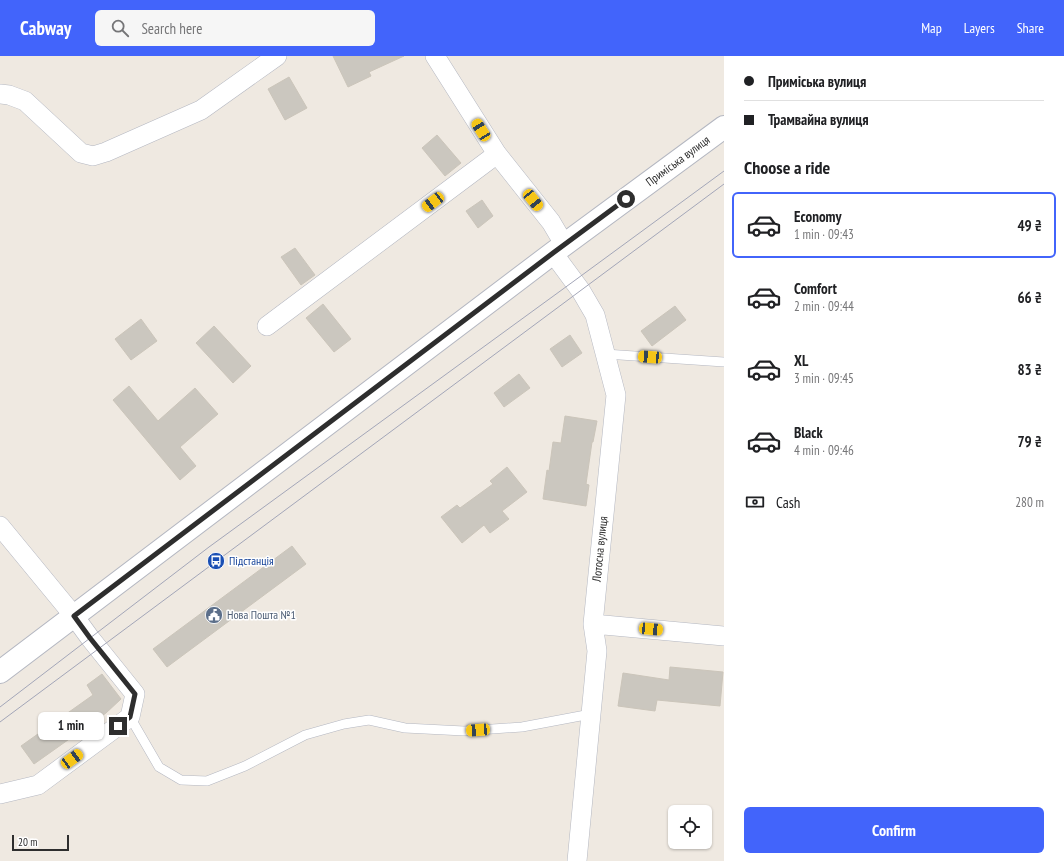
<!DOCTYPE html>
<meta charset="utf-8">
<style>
:root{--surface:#fff;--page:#f6f6f6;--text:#202124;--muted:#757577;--line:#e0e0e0;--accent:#4264fb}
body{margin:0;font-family:"PT Sans Narrow",sans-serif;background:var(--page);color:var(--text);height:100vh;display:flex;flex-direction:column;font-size:15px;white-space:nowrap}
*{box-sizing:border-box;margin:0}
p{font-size:13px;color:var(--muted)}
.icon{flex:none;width:22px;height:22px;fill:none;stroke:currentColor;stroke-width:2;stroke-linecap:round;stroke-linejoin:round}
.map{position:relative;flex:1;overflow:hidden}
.sheet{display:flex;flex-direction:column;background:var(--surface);width:340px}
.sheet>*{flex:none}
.guide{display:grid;align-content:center;height:88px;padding:0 20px;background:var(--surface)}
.tools{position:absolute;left:668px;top:749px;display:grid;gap:8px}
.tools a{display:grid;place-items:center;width:44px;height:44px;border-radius:6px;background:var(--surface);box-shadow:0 1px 3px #0004;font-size:20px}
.scale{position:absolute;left:12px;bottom:10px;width:57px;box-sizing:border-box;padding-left:4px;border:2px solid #2e2e2e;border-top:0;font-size:11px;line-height:14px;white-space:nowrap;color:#2e2e2e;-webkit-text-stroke:3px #fff;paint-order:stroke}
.end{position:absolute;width:18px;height:18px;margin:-9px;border:5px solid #2e2e2e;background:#fff;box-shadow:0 0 0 2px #fff}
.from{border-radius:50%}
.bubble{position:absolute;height:28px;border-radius:6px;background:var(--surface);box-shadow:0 1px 3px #0004;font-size:13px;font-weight:700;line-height:28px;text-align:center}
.car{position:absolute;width:12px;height:24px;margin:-12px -6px;border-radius:5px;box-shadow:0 0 3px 1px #0007;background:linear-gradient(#f5c518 24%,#345 0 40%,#f5c518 0 76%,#345 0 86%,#f5c518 0)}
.guide b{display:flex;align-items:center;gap:14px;height:38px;font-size:15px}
.guide b+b{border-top:1px solid var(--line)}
.guide i{width:10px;height:10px;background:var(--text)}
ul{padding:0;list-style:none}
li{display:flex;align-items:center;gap:12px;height:66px;margin:0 8px 6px;padding:0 12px;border:2px solid transparent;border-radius:6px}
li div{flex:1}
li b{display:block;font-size:15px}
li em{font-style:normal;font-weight:700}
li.on{border-color:var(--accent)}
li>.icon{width:36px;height:36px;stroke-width:1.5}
h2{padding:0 20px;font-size:18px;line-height:48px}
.pay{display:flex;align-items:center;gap:10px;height:44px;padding:0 20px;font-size:15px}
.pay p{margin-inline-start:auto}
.primary-button{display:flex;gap:8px;margin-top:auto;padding:8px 20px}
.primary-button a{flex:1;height:46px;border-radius:6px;background:var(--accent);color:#fff;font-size:16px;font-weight:700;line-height:46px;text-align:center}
header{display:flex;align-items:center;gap:24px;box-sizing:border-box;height:56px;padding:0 20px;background:var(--accent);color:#fff}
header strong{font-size:19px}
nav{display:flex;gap:22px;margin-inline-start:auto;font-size:14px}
.search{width:280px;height:36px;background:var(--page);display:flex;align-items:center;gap:10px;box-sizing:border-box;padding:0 14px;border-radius:6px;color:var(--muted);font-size:15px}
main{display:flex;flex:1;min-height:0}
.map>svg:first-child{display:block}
</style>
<header>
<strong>Cabway</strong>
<div class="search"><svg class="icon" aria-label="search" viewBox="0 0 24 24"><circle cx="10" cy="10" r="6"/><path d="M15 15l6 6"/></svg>Search here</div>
<nav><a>Map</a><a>Layers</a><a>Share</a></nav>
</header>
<main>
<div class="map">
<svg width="724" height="805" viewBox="0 0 724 805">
<rect width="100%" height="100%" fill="#efe9e1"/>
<path fill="#cbc7bf" stroke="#cbc5ba" d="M333,0H404L369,16L371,20L348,31Z
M289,21L307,52L285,64L268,33Z
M437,79L461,107L445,120L422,92Z
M482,144L493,160L478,172L466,155Z
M295,192L315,219L301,229L281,201Z
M323,248L351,283L334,296L306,262Z
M675,250L686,264L652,290L641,275Z
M141,263L157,285L131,304L115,283Z
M214,270L251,310L233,327L196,287Z
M570,279L582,297L562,311L550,293Z
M519,318L530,332L504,351L494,337Z
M129,330L158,365L195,332L218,358L180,391L196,410L180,424L113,344Z
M565,360L597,365L593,386H592L586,428L589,429L586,450L543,443L547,414L549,415L553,386L561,387Z
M507,411L527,436L502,455L509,463L490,477L484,469L462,487L441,461L457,449L460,452L493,428L490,425Z
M292,490L306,508L167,611L153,593Z
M670,611L723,616L720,650L657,644L655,655L618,650L623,617L669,624Z
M102,618L121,643L106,657L34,708L21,690L93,639L87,629Z"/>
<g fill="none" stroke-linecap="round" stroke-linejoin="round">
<defs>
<path id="lane" d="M605,298L724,306
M130,661L159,711L181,724L207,725L245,710L305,679L344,668L369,664L405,672L464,675L522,671L591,658"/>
<path id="street" d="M435,0L497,98L551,166L564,188
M0,38L9,39L25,45L81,97L93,100L106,96L201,54L277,0
M553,197L581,235L595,259L616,339L593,568L597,595L577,805
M267,270L497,98
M0,470L74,560L90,582L135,638L130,661L38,729L0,738
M593,568L724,580"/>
<g id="secondary">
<path id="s1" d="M0,616L553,197L724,71"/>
</g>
</defs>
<use href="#lane" stroke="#b4b7c1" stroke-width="10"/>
<use href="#street" stroke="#b4b7c1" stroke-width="20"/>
<use href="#secondary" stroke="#b4b7c1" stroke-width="24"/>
<use href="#lane" stroke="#fff" stroke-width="9"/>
<use href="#street" stroke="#fff" stroke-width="19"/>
<use href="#secondary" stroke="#fff" stroke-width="22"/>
<path stroke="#a3a6b8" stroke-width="1" d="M0,651L209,491L574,225L724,115
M0,666L724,128"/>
</g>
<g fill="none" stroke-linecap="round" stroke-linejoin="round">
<path stroke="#2e2e2e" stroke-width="5" d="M118,670L130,661L135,638L90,582L74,560L553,197L626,143"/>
</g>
<defs>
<symbol id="bus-disc" viewBox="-11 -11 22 22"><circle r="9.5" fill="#1a4fb4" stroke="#fff"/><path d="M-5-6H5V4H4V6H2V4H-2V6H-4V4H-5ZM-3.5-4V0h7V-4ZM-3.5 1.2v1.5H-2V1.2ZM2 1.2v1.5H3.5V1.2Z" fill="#fff"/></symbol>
<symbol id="civic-disc" viewBox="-11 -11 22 22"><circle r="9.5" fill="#5c6f8a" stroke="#fff"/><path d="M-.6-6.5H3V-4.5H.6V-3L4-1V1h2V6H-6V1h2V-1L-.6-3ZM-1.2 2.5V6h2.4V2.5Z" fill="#fff"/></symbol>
</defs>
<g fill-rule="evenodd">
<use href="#bus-disc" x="206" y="495" width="20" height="20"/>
<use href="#civic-disc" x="204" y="549" width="20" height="20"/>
</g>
<g text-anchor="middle" stroke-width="3" stroke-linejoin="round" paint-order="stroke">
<g font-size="12" fill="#2e2e2e" stroke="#fff">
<text dy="4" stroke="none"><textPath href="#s1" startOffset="849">Приміська вулиця</textPath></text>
<text transform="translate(600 493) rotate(-84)" y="4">Лотосна вулиця</text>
</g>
<g font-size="12" fill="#164399" stroke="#fff" text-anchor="start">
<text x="229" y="509">Підстанція</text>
</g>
<g font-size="12" fill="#4e5e75" stroke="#fff" text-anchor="start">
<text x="227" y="563">Нова Пошта №1</text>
</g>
</g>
</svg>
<div class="tools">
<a><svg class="icon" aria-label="locate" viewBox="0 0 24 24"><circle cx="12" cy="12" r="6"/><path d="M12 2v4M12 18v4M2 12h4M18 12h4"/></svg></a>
</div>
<div class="scale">20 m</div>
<i class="end from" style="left:626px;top:143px"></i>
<i class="end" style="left:118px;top:670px"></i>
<div class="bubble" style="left:38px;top:656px;width:66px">1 min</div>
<i class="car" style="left:481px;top:74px;rotate:328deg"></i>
<i class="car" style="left:533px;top:144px;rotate:141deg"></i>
<i class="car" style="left:433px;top:146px;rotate:233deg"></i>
<i class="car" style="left:650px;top:301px;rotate:274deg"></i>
<i class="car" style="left:651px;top:573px;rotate:95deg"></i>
<i class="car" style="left:478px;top:674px;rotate:266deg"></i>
<i class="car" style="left:72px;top:703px;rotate:54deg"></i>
</div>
<section class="sheet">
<div class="guide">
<b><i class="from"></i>Приміська вулиця</b>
<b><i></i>Трамвайна вулиця</b>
</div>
<h2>Choose a ride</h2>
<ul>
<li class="on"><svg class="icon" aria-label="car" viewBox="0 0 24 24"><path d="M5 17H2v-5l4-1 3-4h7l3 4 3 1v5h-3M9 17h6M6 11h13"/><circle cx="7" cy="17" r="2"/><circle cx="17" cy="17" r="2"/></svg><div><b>Economy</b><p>1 min · 09:43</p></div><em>49 ₴</em></li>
<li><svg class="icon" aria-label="car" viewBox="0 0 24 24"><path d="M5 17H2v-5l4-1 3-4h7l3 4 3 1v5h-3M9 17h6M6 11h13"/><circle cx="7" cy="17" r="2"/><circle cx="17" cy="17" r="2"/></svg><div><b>Comfort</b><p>2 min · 09:44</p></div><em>66 ₴</em></li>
<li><svg class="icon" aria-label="car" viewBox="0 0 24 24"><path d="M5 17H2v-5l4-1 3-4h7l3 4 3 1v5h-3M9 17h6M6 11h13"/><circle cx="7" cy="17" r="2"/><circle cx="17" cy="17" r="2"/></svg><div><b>XL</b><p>3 min · 09:45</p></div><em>83 ₴</em></li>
<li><svg class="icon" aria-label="car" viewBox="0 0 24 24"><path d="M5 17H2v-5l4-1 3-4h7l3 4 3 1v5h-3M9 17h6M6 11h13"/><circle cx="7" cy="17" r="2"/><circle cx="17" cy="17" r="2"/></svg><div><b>Black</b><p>4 min · 09:46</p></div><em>79 ₴</em></li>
</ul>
<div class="pay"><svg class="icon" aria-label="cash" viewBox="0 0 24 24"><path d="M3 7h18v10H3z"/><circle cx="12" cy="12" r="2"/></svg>Cash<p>280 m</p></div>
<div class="primary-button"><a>Confirm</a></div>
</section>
</main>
